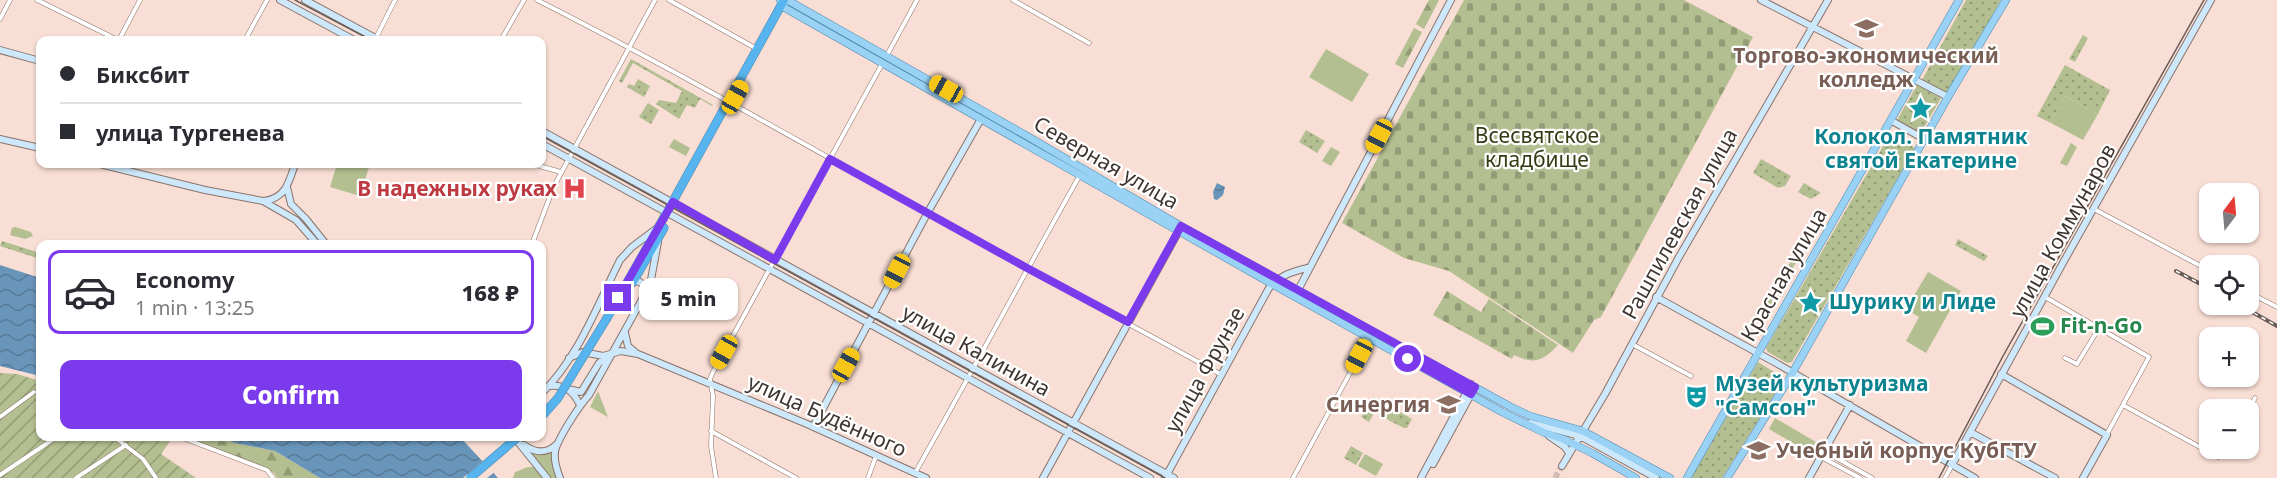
<!DOCTYPE html>
<meta charset="utf-8">
<style>
:root{--surface:#fff;--page:#f7f7f7;--text:#2b2b33;--muted:#7c7c81;--line:#e1e1e2;--accent:#7c3aed}
body{margin:0;font-family:"Noto Sans",sans-serif;background:var(--page);color:var(--text);height:100vh;display:flex;flex-direction:column;font-size:22px;white-space:nowrap}
*{box-sizing:border-box;margin:0}
p{font-size:20px;color:var(--muted)}
.icon{flex:none;width:33px;height:33px;fill:none;stroke:currentColor;stroke-width:2;stroke-linecap:round;stroke-linejoin:round}
.map{position:relative;flex:1;overflow:hidden}
.side{position:absolute;left:36px;top:240px;width:510px;height:201px;display:flex;flex-direction:column;background:var(--surface);border-radius:12px;box-shadow:0 2px 4px #0004}
.side>*{flex:none}
.banner{position:absolute;left:36px;top:36px;width:510px;height:132px;border-radius:12px;box-shadow:0 2px 4px #0004;display:grid;align-content:center;height:132px;padding:0 24px;background:var(--surface)}
.needle{width:39px;rotate:16deg}
.tools{position:absolute;left:2199px;top:183px;display:grid;gap:12px}
.tools a{display:grid;place-items:center;width:60px;height:60px;border-radius:12px;background:var(--surface);box-shadow:0 2px 4px #0004;font-size:30px}
.end{position:absolute;width:27px;height:27px;margin:-14px;border:8px solid #7c3aed;background:#fff;box-shadow:0 0 0 3px #fff}
.from{border-radius:50%}
.bubble{position:absolute;height:42px;border-radius:12px;background:var(--surface);box-shadow:0 2px 4px #0004;font-size:20px;font-weight:800;line-height:42px;text-align:center}
.car{position:absolute;width:18px;height:36px;margin:-18px -9px;border-radius:8px;box-shadow:0 0 4px 2px #0007;background:linear-gradient(#f5c518 24%,#345 0 40%,#f5c518 0 76%,#345 0 86%,#f5c518 0)}
.banner b{display:flex;align-items:center;gap:21px;height:57px;font-size:22px}
.banner b+b{border-top:2px solid var(--line)}
.banner i{width:15px;height:15px;background:var(--text)}
ul{padding:10px 0 0;list-style:none}
li{display:flex;align-items:center;gap:18px;height:84px;margin:0 12px 9px;padding:0 12px;border:3px solid transparent;border-radius:12px}
li div{flex:1}
li b{display:block;font-size:22px}
li em{font-style:normal;font-weight:800}
li.selected{border-color:var(--accent)}
li>.icon{width:54px;height:54px;stroke-width:1.5}
.button{display:flex;gap:12px;margin-top:auto;padding:12px 24px}
.button a{flex:1;height:69px;border-radius:12px;background:var(--accent);color:#fff;font-size:24px;font-weight:800;line-height:69px;text-align:center}
.map>svg:first-child{display:block}
</style>
<div class="map">
<svg width="2277" height="478" viewBox="0 0 2277 478">
<defs>
<pattern id="forest-firs" width="22" height="20" patternUnits="userSpaceOnUse" patternTransform="scale(1.5)"><rect width="22" height="20" fill="#b3bf90"/><path d="M5 1l3.5 6h-7zM16 11l3.5 6h-7z" fill="#939c76"/></pattern>
<pattern id="cemetery-stones" width="16" height="16" patternUnits="userSpaceOnUse" patternTransform="scale(1.5)"><rect width="16" height="16" fill="#b3bf90"/><path d="M2 7V4a2 2 0 0 1 4 0v3zM10 15v-3a2 2 0 0 1 4 0v3z" fill="#939c76"/></pattern>
<pattern id="park-dots" width="8" height="8" patternUnits="userSpaceOnUse" patternTransform="scale(1.5)"><rect width="8" height="8" fill="#b3bf90"/><path d="M2 2h.1M6 6h.1" fill="none" stroke="#939c76" stroke-width="1.8" stroke-linecap="round"/></pattern>
<pattern id="garden-furrows" width="10" height="10" patternUnits="userSpaceOnUse" patternTransform="scale(1.5)"><rect width="10" height="10" fill="#b3bf90"/><path d="M-1 1l2-2M0 10L10 0M9 11l2-2" fill="none" stroke="#939c76"/></pattern>
<pattern id="water-waves" width="16" height="10" patternUnits="userSpaceOnUse" patternTransform="scale(1.5)"><rect width="16" height="10" fill="#6995ba"/><path d="M0 5q4-4 8 0t8 0" fill="none" stroke="#587a98"/></pattern>
</defs>
<rect width="100%" height="100%" fill="#f8ded4"/>
<path fill="#b3bf90" d="M1326,49L1369,74L1352,102L1309,77Z
M2065,96L2098,114L2083,140L2051,123Z
M674,139L690,148L686,156L669,147Z
M2071,143L2077,147L2067,166L2060,163Z
M1331,147L1340,152L1331,166L1322,161Z
M337,164H370L360,196L330,187Z
M15,227L31,232L33,236L25,239L10,235L12,228Z
M1928,272L1961,291L1926,353L1906,341L1919,317L1906,309Z
M598,391L608,417L590,407Z
M1384,403L1398,411L1392,422L1378,414Z
M1775,418L1816,442L1810,453L1769,429Z
M554,450L558,478H550L531,452L549,453Z
M1365,454L1383,464L1376,476L1358,466Z
M528,467H537L544,478H513L515,472Z"/>
<path fill="url(#forest-firs)" d="M1429,0H1439L1424,29L1416,24Z
M1414,28L1422,32L1403,68L1395,64Z
M183,437H220L235,443L275,451L320,478H277L274,473C242,464 213,449 183,437Z"/>
<path fill="url(#cemetery-stones)" d="M1464,0H1684L1753,37L1601,317L1594,320L1573,353L1449,271L1404,258L1342,223Z
M1447,291L1481,312L1489,299L1558,345C1543,361 1534,365 1514,355L1512,359L1433,315Z"/>
<path fill="url(#park-dots)" d="M1966,0H2001L1947,94L1922,80Z
M2083,35L2088,38L2075,62L2069,59Z
M631,59L713,105L712,106L700,99L695,108L687,105L679,119L656,104L659,100L676,103L682,91L633,63L622,83L619,81Z
M2065,65L2110,90L2098,114L2065,96L2051,123L2037,116Z
M638,79L650,86L644,97L627,87L629,84L634,86Z
M1917,85L1941,98L1921,133L1897,120Z
M648,103L659,110L651,124L639,117Z
M1306,130L1325,141L1317,153L1299,142Z
M1890,134L1915,148L1792,362L1787,363L1768,352L1766,348Z
M1761,159L1791,176L1785,186L1778,188L1753,173Z
M1804,183L1821,193L1811,199L1798,192Z
M1958,239L1988,256L1984,261L1955,245Z
M2,241L40,253V259L0,246Z
M1800,247L1804,249L1788,276L1785,271Z
M1779,290L1762,320L1757,317L1773,291Z
M1758,362L1781,376L1782,383L1722,478H1691Z
M1373,397L1384,403L1379,413L1375,411L1369,422L1361,417Z
M1398,411L1412,419L1407,428H1404L1392,422Z
M1351,446L1363,453L1356,465L1344,458Z"/>
<path fill="url(#garden-furrows)" d="M0,373L17,374L40,381V436L173,437L161,454L196,478H0Z"/>
<path fill="url(#water-waves)" d="M1217,183L1225,187L1223,195L1217,200L1214,199L1213,192Z
M0,265L40,278V376L0,366Z
M220,437H460L498,478H320L275,451L235,443Z"/>
<path fill="#f8ded4" d="M485,459L496,471L487,478H463Z"/>
<g fill="none" stroke-linecap="round" stroke-linejoin="round">
<path stroke="#d3bcb3" stroke-width="6" stroke-dasharray="6 3" stroke-linecap="butt" d="M1555,478L1562,466"/>
<defs>
<path id="street" d="M37,0L118,40
M537,0C703,84 863,178 1026,268C1090,304 1156,338 1220,374
M669,0L757,49
M1013,0L1089,43
M0,19L10,0
M376,38L395,0
M119,40L140,0
M245,40L267,0
M501,40L524,0
M886,57L917,0
M532,164L561,172
M2094,209L2210,271
M532,244L554,186L655,0
M2248,292L2277,307
M2045,297L2149,357L2107,434
M1632,344L1691,376
M2065,358L2077,364L2099,328
M2123,405L2218,457L2225,455L2229,448
M2248,411L2255,398
M0,417L34,392
M711,431L796,478
M113,436L143,459L156,478
M178,436L267,470L273,478
M1824,451L1872,478
M1821,457L1860,478
M915,473C971,374 1024,274 1080,175
M0,475L58,436
M76,478L126,445
M716,478L711,446L713,396L710,379L713,372L882,64
M868,478L876,456
M1293,478L1369,338
M1945,478L1952,465"/>
<path id="secondary" d="M280,0L354,40
M305,0L379,40
M1761,0L1948,97
M0,50L40,61
M1892,121L1924,139
M542,131L1174,478
M0,139L40,148
M542,144L1150,478
M100,164L205,190L263,201L296,220L317,244
M287,187L291,204L306,219L326,244
M264,201C286,198 289,182 295,164
M631,285L635,281L640,282L645,287V292
M1296,294L1451,0
M1656,297L1776,363L1975,478
M625,333L628,346L635,352
M569,358L583,352L603,356L621,351L638,354L807,424L926,478
M2001,374L2107,435L2083,478
M549,386C565,384 573,391 580,405
M568,389L581,392L599,363L608,356
M542,393C578,358 598,304 620,260L632,247L656,229
M1530,423L1580,436L1656,478
M813,427L928,212L981,119
M1970,432L2055,478
M1549,436L1565,447L1569,453
M514,437L547,478
M524,445C535,453 547,454 557,444
M1433,464L1475,387
M1952,465L2064,261L2211,0
M1562,466L1605,394L1679,257L1828,0
M560,478C556,468 552,455 557,445C563,431 579,406 589,395L650,285L658,242
M1043,478L1180,229
M1165,478L1269,288C1280,274 1294,272 1310,267
M1421,478L1471,384
M1809,478L1850,405"/>
<path id="primary" d="M780,0L785,8L1272,284L1502,412L1545,433L1563,439L1592,453L1636,478
M784,0L789,1L1027,136L1181,226L1511,407L1530,416L1583,431L1670,478
M1687,478L1959,0
M1727,478L1789,379L1948,97L2006,0"/>
<path id="highway" d="M633,282L664,228
M619,307L627,292
M607,318L667,212L784,0"/>
</defs>
<use href="#street" stroke="#8b736a" stroke-width="5"/>
<use href="#secondary" stroke="#8b736a" stroke-width="8"/>
<use href="#primary" stroke="#4f88ac" stroke-width="8"/>
<use href="#highway" stroke="#4f88ac" stroke-width="9"/>
<use href="#street" stroke="#fff" stroke-width="4"/>
<use href="#secondary" stroke="#cde8fa" stroke-width="6"/>
<use href="#primary" stroke="#9ad2f5" stroke-width="7"/>
<use href="#highway" stroke="#57b4ee" stroke-width="8"/>
<path stroke="#6a5c57" stroke-width="1.5" d="M295,0L371,40
M542,136L1165,478
M1939,478L2003,356L2204,0"/>
<defs>
<path id="rail" d="M2176,271L2210,289
M2238,304L2277,326"/>
</defs>
<use href="#rail" stroke="#6a5c57" stroke-width="4"/>
<use href="#rail" stroke="#fff" stroke-width="1.5" stroke-dasharray="4.5" stroke-linecap="butt"/>
<defs>
<path id="highway-bridge" d="M542,416L558,398L607,318
M470,478L519,436"/>
</defs>
<use href="#highway-bridge" stroke="#4f88ac" stroke-width="9" stroke-linecap="butt"/>
<use href="#highway-bridge" stroke="#57b4ee" stroke-width="8"/>
</g>
<g fill="none" stroke-linecap="round" stroke-linejoin="round">
<path stroke="#7c3aed" stroke-width="8" d="M618,298L673,202L775,260L830,159L1027,268L1128,322L1181,226L1475,387L1471,394L1408,359"/>
</g>
<defs>
<symbol id="university-bare" viewBox="-9 -9 18 18"><path d="M0-5L7-2L0 1L-7-2ZM-4 1L0 2.5L4 1V4Q0 6-4 4Z" fill="#8d6e63" stroke="#fff" stroke-width="2.5" paint-order="stroke"/></symbol>
<symbol id="sight-bare" viewBox="-9 -9 18 18"><path d="M0-6L1.8-2.2L6-1.7L2.9 1.2L3.7 5.4L0 3.3L-3.7 5.4L-2.9 1.2L-6-1.7L-1.8-2.2Z" fill="#0f9aa8" stroke="#fff" stroke-width="2.5" paint-order="stroke"/></symbol>
<symbol id="hospital-bare" viewBox="-9 -9 18 18"><path d="M-5-5h3v3.5h4V-5h3V5h-3V1.5h-4V5h-3Z" fill="#e0444e" stroke="#fff" stroke-width="2.5" paint-order="stroke"/></symbol>
<symbol id="stadium-bare" viewBox="-9 -9 18 18"><path d="M0-5a6.5 5 0 1 0 0 10a6.5 5 0 1 0 0-10ZM-3.5-1.8h7v3.6h-7Z" fill="#2e9e5b" stroke="#fff" stroke-width="2.5" paint-order="stroke"/></symbol>
<symbol id="theatre-bare" viewBox="-9 -9 18 18"><path d="M-5-5.5Q0-4 5-5.5V0Q5 5 0 6Q-5 5-5 0ZM-3.3-2.5H-1v1.5H-3.3ZM1-2.5H3.3v1.5H1ZM-2.8 1Q0 5.5 2.8 1Z" fill="#0f9aa8" stroke="#fff" stroke-width="2.5" paint-order="stroke"/></symbol>
</defs>
<g fill-rule="evenodd">
<use href="#university-bare" x="1850" y="12" width="33" height="33"/>
<use href="#sight-bare" x="1904" y="92" width="33" height="33"/>
<use href="#hospital-bare" x="558" y="172" width="33" height="33"/>
<use href="#sight-bare" x="1794" y="286" width="33" height="33"/>
<use href="#stadium-bare" x="2026" y="310" width="33" height="33"/>
<use href="#theatre-bare" x="1680" y="380" width="33" height="33"/>
<use href="#university-bare" x="1432" y="388" width="33" height="33"/>
<use href="#university-bare" x="1742" y="434" width="33" height="33"/>
</g>
<g text-anchor="middle" stroke-width="4.5" stroke-linejoin="round" paint-order="stroke">
<g font-size="21" font-weight="bold" fill="#785e54" stroke="#fff">
<text x="1866" y="63">Торгово-экономический<tspan x="1866" dy="24">колледж</tspan></text>
<text x="1430" y="412" text-anchor="end">Синергия</text>
<text x="1776" y="458" text-anchor="start">Учебный корпус КубГТУ</text>
</g>
<g font-size="21" fill="#323b12" stroke="#fff">
<text x="1537" y="143">Всесвятское<tspan x="1537" dy="24">кладбище</tspan></text>
</g>
<g font-size="21" font-weight="bold" fill="#0d838f" stroke="#fff" text-anchor="start">
<text x="1921" y="144" text-anchor="middle">Колокол. Памятник<tspan x="1921" dy="24">святой Екатерине</tspan></text>
<text x="1829" y="309">Шурику и Лиде</text>
<text x="1715" y="391">Музей культуризма<tspan x="1715" dy="24">"Самсон"</tspan></text>
</g>
<g font-size="21" fill="#3f3531" stroke="#fff">
<text transform="translate(1106 163) rotate(30)" y="7">Северная улица</text>
<text transform="translate(1680 224) rotate(-61)" y="7">Рашпилевская улица</text>
<text transform="translate(2063 231) rotate(-61)" y="7">улица Коммунаров</text>
<text transform="translate(1784 275) rotate(-60)" y="7">Красная улица</text>
<text transform="translate(976 351) rotate(29)" y="7">улица Калинина</text>
<text transform="translate(1205 370) rotate(-61)" y="7">улица Фрунзе</text>
<text transform="translate(827 416) rotate(24)" y="7">улица Будённого</text>
</g>
<g font-size="21" font-weight="bold" fill="#be3a42" stroke="#fff" text-anchor="end">
<text x="557" y="196">В надежных руках</text>
</g>
<g font-size="21" font-weight="bold" fill="#27864d" stroke="#fff" text-anchor="start">
<text x="2060" y="333">Fit-n-Go</text>
</g>
</g>
</svg>
<div class="tools">
<a><svg class="needle" viewBox="-14 -14 28 28"><path d="M0-13l5 13h-10z" fill="#e53935"/><path d="M0 13l5-13h-10z" fill="#7c7c81"/></svg></a>
<a><svg class="icon" aria-label="locate" viewBox="0 0 24 24"><circle cx="12" cy="12" r="6"/><path d="M12 2v4M12 18v4M2 12h4M18 12h4"/></svg></a>
<a>+</a>
<a>−</a>
</div>
<i class="end from" style="left:1408px;top:359px"></i>
<i class="end" style="left:618px;top:298px"></i>
<div class="bubble" style="left:639px;top:278px;width:99px">5 min</div>
<i class="car" style="left:946px;top:89px;rotate:299deg"></i>
<i class="car" style="left:735px;top:97px;rotate:29deg"></i>
<i class="car" style="left:1379px;top:136px;rotate:208deg"></i>
<i class="car" style="left:897px;top:271px;rotate:207deg"></i>
<i class="car" style="left:724px;top:352px;rotate:209deg"></i>
<i class="car" style="left:1359px;top:356px;rotate:208deg"></i>
<i class="car" style="left:846px;top:365px;rotate:29deg"></i>
<div class="banner">
<b><i class="from"></i>Биксбит</b>
<b><i></i>улица Тургенева</b>
</div>
<section class="side">
<ul>
<li class="selected"><svg class="icon" aria-label="car" viewBox="0 0 24 24"><path d="M5 17H2v-5l4-1 3-4h7l3 4 3 1v5h-3M9 17h6M6 11h13"/><circle cx="7" cy="17" r="2"/><circle cx="17" cy="17" r="2"/></svg><div><b>Economy</b><p>1 min · 13:25</p></div><em>168 ₽</em></li>
</ul>
<div class="button"><a>Confirm</a></div>
</section>
</div>
